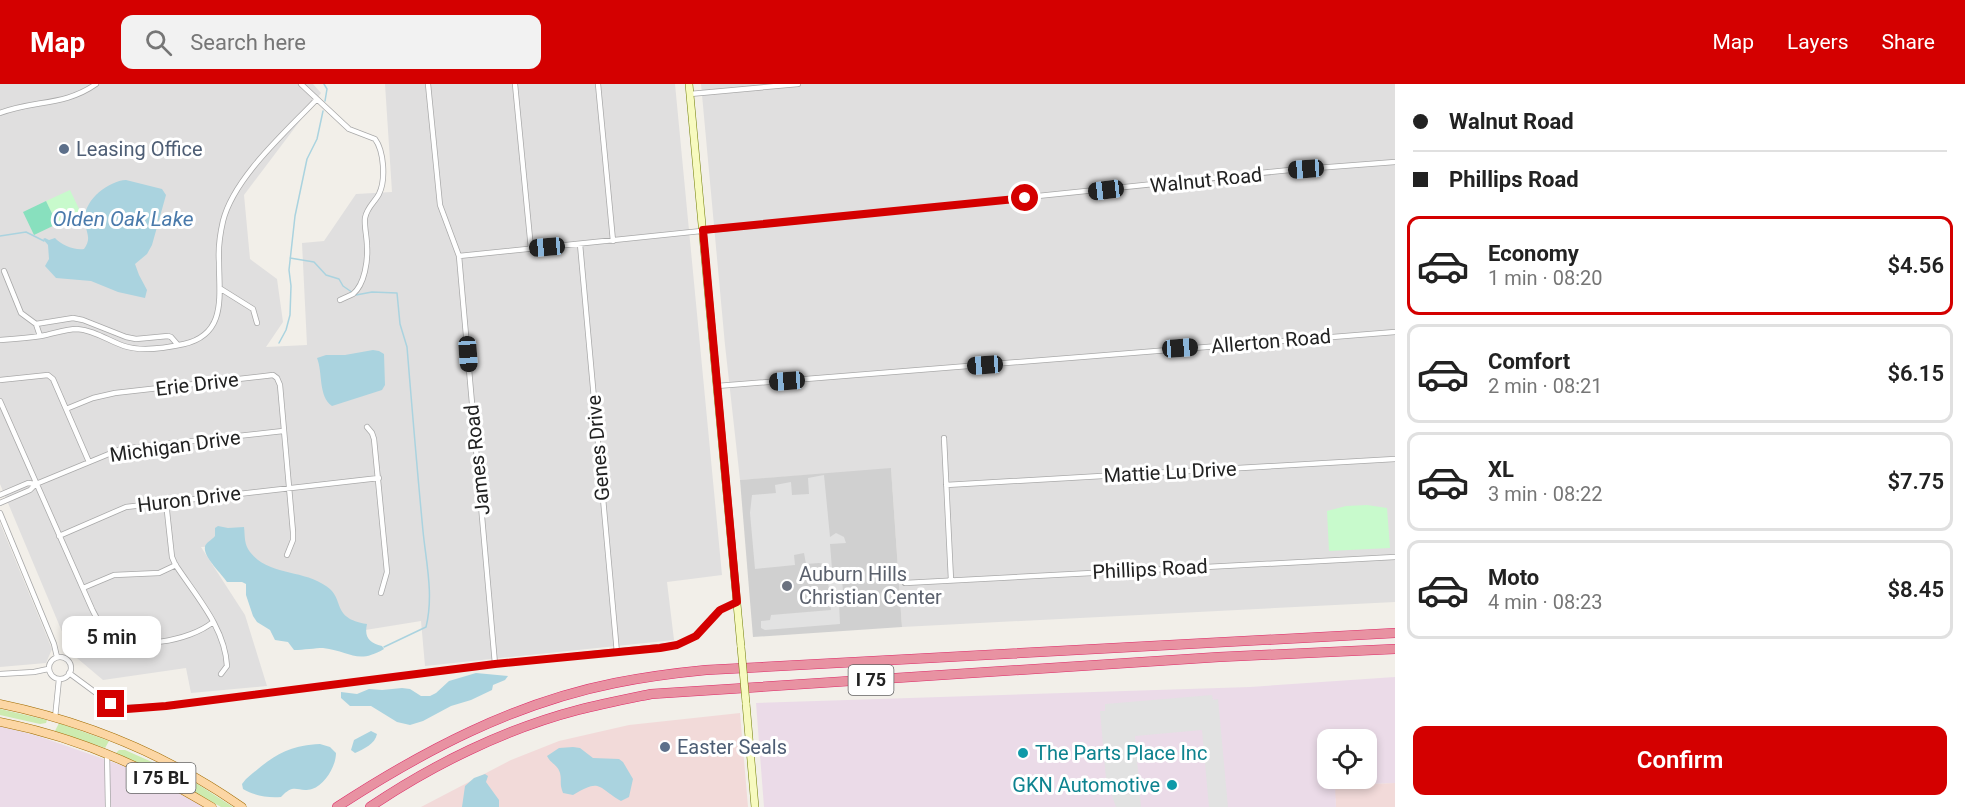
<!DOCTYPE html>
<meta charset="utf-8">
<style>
:root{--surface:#fff;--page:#f2f2f2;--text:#222;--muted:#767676;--line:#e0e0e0;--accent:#d40000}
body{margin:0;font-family:Roboto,sans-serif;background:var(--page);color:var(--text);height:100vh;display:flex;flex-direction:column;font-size:22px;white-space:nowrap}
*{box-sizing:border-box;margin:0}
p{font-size:20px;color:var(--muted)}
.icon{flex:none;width:33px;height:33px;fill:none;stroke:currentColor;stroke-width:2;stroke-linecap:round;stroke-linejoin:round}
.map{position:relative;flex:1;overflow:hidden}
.side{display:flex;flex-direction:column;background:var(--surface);width:570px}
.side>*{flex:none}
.top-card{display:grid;align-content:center;height:132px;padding:0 18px;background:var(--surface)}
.fabs{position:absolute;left:1317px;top:645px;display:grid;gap:12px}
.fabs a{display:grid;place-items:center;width:60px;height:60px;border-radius:12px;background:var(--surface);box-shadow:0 3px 9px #0003;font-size:30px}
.end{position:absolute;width:27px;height:27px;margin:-14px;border:8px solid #d40000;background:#fff;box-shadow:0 0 0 3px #fff}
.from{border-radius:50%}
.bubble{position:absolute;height:42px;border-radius:12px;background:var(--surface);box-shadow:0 3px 9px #0003;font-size:20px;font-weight:600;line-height:42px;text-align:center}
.car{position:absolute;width:18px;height:36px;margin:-18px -9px;border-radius:8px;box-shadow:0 0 4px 2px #0007;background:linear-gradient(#222 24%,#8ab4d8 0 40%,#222 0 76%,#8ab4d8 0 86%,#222 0)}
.top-card b{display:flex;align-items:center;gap:21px;height:57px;font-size:22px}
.top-card b+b{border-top:2px solid var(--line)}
.top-card i{width:15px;height:15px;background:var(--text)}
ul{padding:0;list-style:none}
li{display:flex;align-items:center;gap:18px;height:99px;margin:0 12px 9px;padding:0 6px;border:3px solid var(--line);border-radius:12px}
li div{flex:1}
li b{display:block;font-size:22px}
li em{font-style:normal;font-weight:600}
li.on{border-color:var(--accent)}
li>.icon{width:54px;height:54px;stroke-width:1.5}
.primary-button{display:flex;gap:12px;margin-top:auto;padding:12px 18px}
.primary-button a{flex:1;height:69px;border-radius:12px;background:var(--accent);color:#fff;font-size:24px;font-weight:600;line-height:69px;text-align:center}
header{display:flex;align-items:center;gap:36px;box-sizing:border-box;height:84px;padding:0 30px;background:var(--accent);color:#fff}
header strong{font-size:28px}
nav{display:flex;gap:33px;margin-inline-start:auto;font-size:21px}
.search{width:420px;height:54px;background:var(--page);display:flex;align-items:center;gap:15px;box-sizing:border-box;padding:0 21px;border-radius:12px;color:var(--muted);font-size:22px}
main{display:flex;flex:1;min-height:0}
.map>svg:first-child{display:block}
</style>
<header>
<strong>Map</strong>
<div class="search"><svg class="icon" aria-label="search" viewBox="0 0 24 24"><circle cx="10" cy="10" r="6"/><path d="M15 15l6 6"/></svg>Search here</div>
<nav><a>Map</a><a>Layers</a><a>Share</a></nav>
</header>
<main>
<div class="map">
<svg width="1395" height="723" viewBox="0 0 1395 723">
<rect width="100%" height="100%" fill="#f2efe9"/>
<path fill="#e0dfdf" d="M0,0H313L321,9L244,111L250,175L277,195L283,238L266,263L307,261L302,159L324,157L356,110L392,108L385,0H675L722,491L667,498L674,556L425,582L421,537L353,548L238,462L201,463L245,531L267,602L191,609L186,584L103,596L71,569L0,400Z
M701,0H1395V518L902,543L891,385L740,396L725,261Z
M0,439L52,565L46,579L0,583Z"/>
<path fill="#f2dad9" d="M740,629L748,723H421L511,676L559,657L629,641Z
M1395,699V723H1336L1334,701Z"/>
<path fill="#ebdbe8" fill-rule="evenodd" d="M1395,593V699L1335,701L1336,723H764L756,619L1250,603ZM1328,656H1366V694H1328Z
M0,642L38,652L141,688L184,710L206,723H0Z"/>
<path fill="#d0d0d0" d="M891,384L902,543L753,553L740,396Z"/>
<path fill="#cdebb0" d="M0,625L47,636L46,639L40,640L0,631Z
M59,639L109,657L105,664L55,647Z
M119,666H125L188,694L233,723H221L160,689L116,669Z"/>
<path fill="#c8facc" d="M70,106L81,129L57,140L46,117Z
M1367,421L1387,424L1390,464L1329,467L1327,427L1346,422Z"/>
<path fill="#88e0be" d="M46,117L57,140L34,151L23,128Z"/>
<path fill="#e2e2e2" d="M824,391L830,453L836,449L844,453L846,459L830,460L832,485H841L844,518L839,519L840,540L765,546L761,544V537L770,536L771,531L831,526L827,487L824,480L819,479L806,480L804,469L794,471L795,481L755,485L750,429L752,411L776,409L775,401L791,398L792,411L809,410L808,394Z
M1212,611L1213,616L1218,615L1228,723H1209L1202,646L1135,652L1141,723H1116L1106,695L1100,627H1105V620Z"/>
<path fill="#aad3df" d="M126,96L162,105L166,111L152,161L147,170L135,180L139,191L147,206L145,214L118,208L91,197L56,194L45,182L49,175L48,161L43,155L45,154L49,156L55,154C60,160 75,167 84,165C92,154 86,149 85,138C82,117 108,97 126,96Z
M373,266L379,267L384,270L385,301L382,306L332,322C318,312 323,289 317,274L326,271H345Z
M218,442L228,444L244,443C245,450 244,458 248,465C265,492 303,485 326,502C346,515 330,534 367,540C364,553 369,559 382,562L384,565C357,581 350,567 323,564C315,564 304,566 294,566L288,558L275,556L270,546L257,538L253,532L246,511V500L242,498H227C222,490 203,473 205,463C205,459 212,456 215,452V444Z
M476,589L508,592L505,596L493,601L492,606L471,616L451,622L423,637L410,641L397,638L371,622H350L341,614V608L357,610L369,605L382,606L402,604L410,605L421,612H430L436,609L449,597Z
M371,647L377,650C375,660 364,665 355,669L351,666L354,656Z
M320,660L330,663L336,669C336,682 325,701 312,705C297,709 295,698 281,713C268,714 255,712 243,705L242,700L246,695C272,673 285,662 320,660Z
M573,663L580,664L593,674L619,675L623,678L633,695L629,713L621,717C597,703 601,694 573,711L563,709C559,699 562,697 560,689C558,681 550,679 547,672L559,664Z
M485,690L488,692L486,698L499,716V723H462L465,702L474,694Z"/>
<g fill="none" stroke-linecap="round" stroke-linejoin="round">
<path stroke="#aad3df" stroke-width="1.5" d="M324,0L327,5L325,17
M0,152L26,148L44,157
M290,174L314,178L326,191L339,195L343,202L356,211L372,208L397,209L400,240L407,263C412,324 417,385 423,447C426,478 434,511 426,543L384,563
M279,259L286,246L290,231L291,202L289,186L295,132L307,75L317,55L323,27"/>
<defs>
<path id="street" d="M301,0L349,45L375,55C384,67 386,96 379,110C375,118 367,123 365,134C364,142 367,153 367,162C368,176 365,200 353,210C349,212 344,214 340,216
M428,0L440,121L459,172L495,580
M515,0L531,165
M598,0L613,157
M690,10L798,0
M0,29C34,16 65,22 96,0
M580,160L617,569
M459,172L1290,86L1395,78
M4,187L21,229L36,240L40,252
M221,205L253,225L257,239
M36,240L73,234L83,236L126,253L136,255L168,252L171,253L178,261
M0,256C14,255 28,254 41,252C53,250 65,245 77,245C94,246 109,257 124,262C142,268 166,264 184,260C227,250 219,212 219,178C218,164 220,150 223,137C234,93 287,47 317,15
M0,296L48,291L53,295L89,378
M717,302L1395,248
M0,317L92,525C96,533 100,542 107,548C132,568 190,557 213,538
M66,325L93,314L115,309L265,292L273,291L277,294L280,301L293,448V456L287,471
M367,343L372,349L374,355L387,488L381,509
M944,354L951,496
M36,400L121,365L283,347
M946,401L1395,375
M0,411L28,399L36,400L30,406L0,419
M166,418L172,473L175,480C195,511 225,543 227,582L221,590
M0,429L54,560L57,573
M59,452L126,423L379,394
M905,499L1395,473
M83,504L114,491L159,489L176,481
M49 584a11 11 0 1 1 22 0a11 11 0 1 1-22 0Z
M69,589L111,620L120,624L166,622L495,580L677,561L696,552L720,526L737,518
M0,590L34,588L48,585
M55,634L59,595
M107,670L108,723"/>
<path id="secondary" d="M689,0L741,563
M746,619L755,723"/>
<path id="primary" d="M0,620C87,638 169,672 242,723
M0,638C76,653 146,683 212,723"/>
<path id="highway" d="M337,723C423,667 514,619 615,599C645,593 675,589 706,586L1395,549
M370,723C432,681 505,645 578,626C602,620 627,615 651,610L1219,573L1395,565"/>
</defs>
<use href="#street" stroke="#a9a9a9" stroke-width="6"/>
<use href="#secondary" stroke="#707d05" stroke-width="8"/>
<use href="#primary" stroke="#a06b00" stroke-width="9"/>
<use href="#highway" stroke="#dc2a67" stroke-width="10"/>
<use href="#street" stroke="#fff" stroke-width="4.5"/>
<use href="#secondary" stroke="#f7fabf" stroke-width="7"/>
<use href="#primary" stroke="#fcd6a4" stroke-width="8"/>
<use href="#highway" stroke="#e892a2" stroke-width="9"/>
<defs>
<path id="secondary-bridge" d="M741,563L746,619"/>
</defs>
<use href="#secondary-bridge" stroke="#707d05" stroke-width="8" stroke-linecap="butt"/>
<use href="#secondary-bridge" stroke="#f7fabf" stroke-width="7"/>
</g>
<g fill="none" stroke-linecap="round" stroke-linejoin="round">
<path stroke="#d40000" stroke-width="8" d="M111,620L127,625L166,622L495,580L660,564L677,561L696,552L720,526L737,518L703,146L1025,114"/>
</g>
<g fill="#5c6f8a" stroke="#fff" stroke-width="2">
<circle cx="64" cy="65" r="6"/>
<circle cx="665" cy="663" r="6"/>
</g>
<circle fill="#6b7280" stroke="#fff" stroke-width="2" cx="787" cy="502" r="6"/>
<g fill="#0f9aa8" stroke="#fff" stroke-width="2">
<circle cx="1023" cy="669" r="6"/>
<circle cx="1172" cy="701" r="6"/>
</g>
<g text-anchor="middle" stroke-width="6" stroke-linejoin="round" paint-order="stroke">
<g fill="#fff" stroke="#646464" stroke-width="1.5">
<rect x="848.5" y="581" width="45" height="30" rx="4.5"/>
<rect x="126.5" y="679" width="69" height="30" rx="4.5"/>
</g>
<g font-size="18" font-weight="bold" fill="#222">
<text x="871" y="602">I 75</text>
<text x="161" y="700">I 75 BL</text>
</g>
<g font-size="20" fill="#4e5e75" stroke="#fff" text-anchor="start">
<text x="76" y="72">Leasing Office</text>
<text x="677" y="670">Easter Seals</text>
</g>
<g font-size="20" fill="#222" stroke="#fff">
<text transform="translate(1206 96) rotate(-6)" y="7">Walnut Road</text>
<text transform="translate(1271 257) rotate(-5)" y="7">Allerton Road</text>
<text transform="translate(197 300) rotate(-7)" y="7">Erie Drive</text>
<text transform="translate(175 362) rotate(-8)" y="7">Michigan Drive</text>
<text transform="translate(598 364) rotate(-95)" y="7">Genes Drive</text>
<text transform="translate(477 376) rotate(-96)" y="7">James Road</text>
<text transform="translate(1170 388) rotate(-3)" y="7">Mattie Lu Drive</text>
<text transform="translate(189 415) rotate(-7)" y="7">Huron Drive</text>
<text transform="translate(1150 485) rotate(-3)" y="7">Phillips Road</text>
</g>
<g font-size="20" fill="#5b616d" stroke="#fff" text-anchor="start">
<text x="799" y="497">Auburn Hills<tspan x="799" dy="23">Christian Center</tspan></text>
</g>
<g font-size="20" fill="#0d838f" stroke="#fff" text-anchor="start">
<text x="1035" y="676">The Parts Place Inc</text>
<text x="1160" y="708" text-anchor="end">GKN Automotive</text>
</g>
<g font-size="21" font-style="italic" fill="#4a7aab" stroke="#fff">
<text x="123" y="142">Olden Oak Lake</text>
</g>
</g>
</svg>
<div class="fabs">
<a><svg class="icon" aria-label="locate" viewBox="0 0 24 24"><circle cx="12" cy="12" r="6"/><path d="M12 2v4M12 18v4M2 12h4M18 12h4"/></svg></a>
</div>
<i class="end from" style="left:1025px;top:114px"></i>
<i class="end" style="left:111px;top:620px"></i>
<div class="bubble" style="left:62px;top:532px;width:99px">5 min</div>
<i class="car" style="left:1306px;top:85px;rotate:266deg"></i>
<i class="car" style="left:1106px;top:106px;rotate:263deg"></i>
<i class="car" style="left:547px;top:163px;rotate:265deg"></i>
<i class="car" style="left:1180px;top:264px;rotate:86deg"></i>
<i class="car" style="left:468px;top:270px;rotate:176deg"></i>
<i class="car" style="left:985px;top:281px;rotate:266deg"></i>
<i class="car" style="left:787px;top:297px;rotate:266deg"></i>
</div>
<section class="side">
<div class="top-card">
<b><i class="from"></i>Walnut Road</b>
<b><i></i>Phillips Road</b>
</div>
<ul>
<li class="on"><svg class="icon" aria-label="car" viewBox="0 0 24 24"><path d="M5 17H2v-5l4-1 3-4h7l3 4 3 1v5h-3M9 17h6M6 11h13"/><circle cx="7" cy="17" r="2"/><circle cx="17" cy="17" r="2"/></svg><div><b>Economy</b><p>1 min · 08:20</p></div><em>$4.56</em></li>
<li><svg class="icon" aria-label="car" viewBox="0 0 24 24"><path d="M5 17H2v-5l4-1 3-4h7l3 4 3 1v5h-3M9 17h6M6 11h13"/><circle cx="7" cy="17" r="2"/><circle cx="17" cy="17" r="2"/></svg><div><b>Comfort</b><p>2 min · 08:21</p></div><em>$6.15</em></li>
<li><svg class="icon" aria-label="car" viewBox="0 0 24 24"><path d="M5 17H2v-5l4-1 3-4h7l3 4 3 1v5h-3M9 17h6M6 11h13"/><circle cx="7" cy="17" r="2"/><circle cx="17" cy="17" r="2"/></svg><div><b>XL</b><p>3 min · 08:22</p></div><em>$7.75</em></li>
<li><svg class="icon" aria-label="car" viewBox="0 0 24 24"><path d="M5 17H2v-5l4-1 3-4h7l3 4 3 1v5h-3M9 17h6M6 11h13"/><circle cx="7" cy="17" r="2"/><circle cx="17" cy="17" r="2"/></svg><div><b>Moto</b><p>4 min · 08:23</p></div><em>$8.45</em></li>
</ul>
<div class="primary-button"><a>Confirm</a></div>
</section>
</main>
